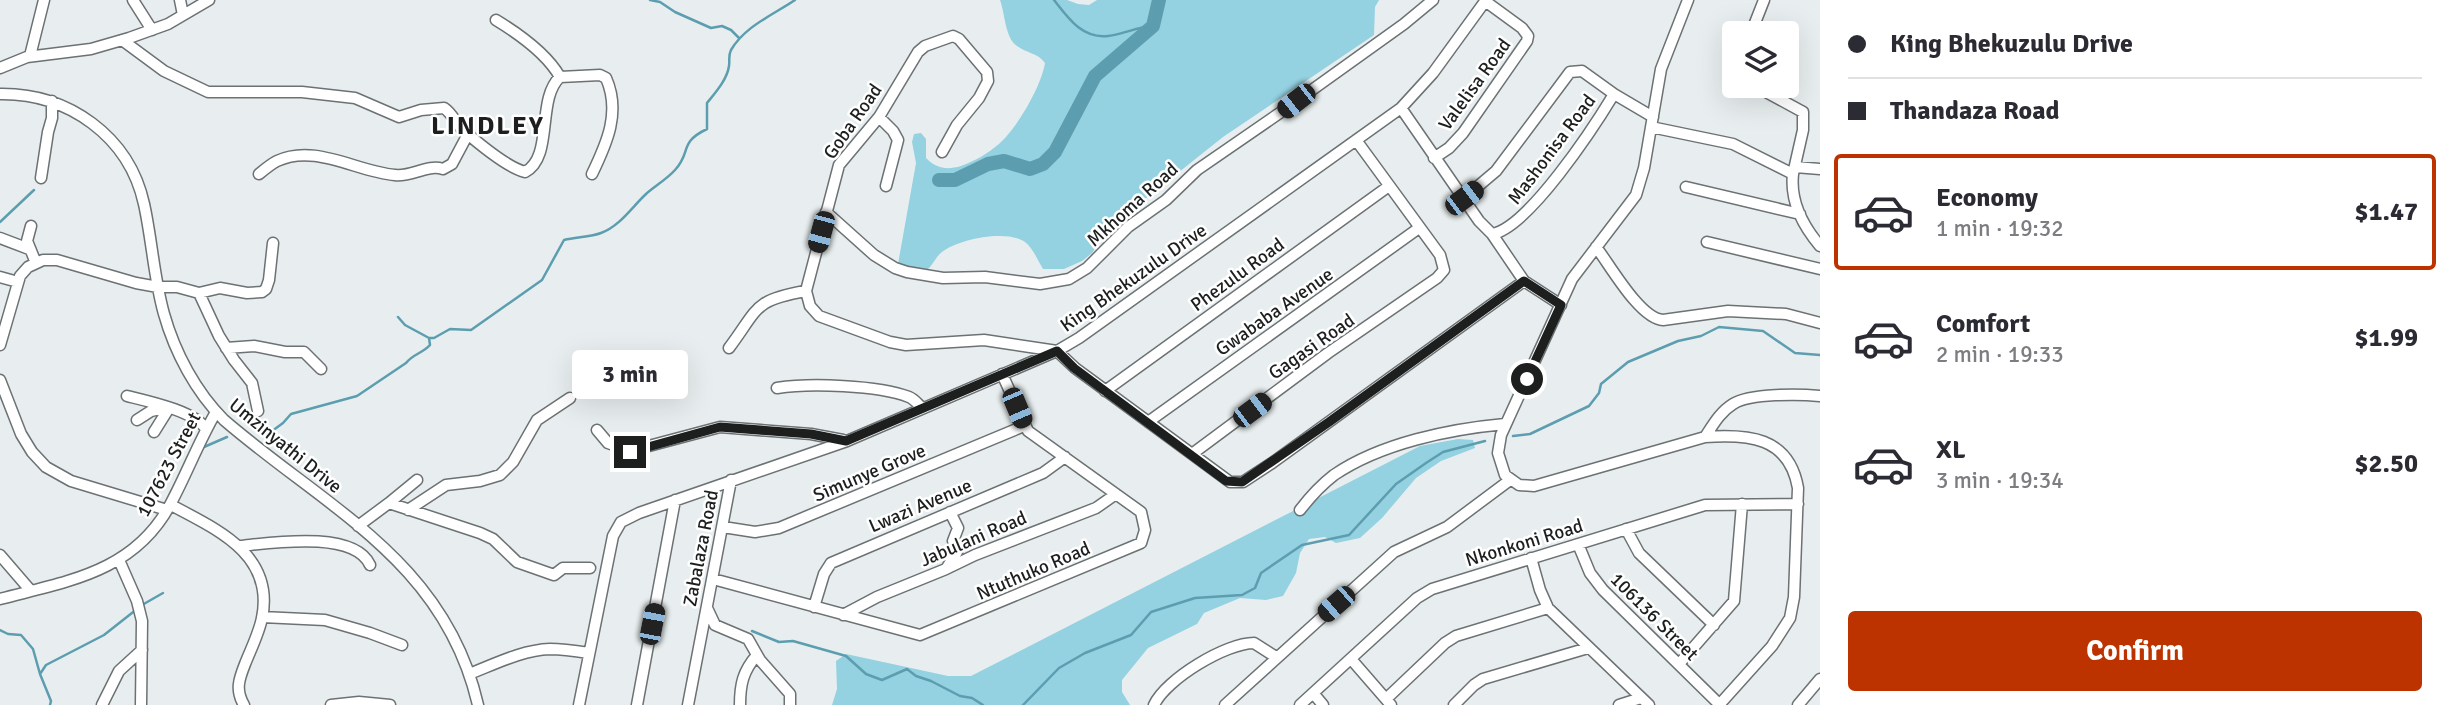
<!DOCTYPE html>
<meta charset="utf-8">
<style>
:root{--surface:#fff;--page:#f2f2f3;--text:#2b2b33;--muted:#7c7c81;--line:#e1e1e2;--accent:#bc3300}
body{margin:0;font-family:Signika,sans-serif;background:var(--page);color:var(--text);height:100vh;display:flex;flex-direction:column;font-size:26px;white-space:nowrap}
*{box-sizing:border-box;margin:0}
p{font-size:23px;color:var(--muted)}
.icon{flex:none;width:38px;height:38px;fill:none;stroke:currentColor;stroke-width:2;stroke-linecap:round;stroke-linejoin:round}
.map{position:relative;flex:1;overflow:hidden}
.details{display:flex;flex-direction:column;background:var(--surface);width:630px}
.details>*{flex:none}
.hud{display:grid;align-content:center;height:154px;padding:0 28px;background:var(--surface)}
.fabs{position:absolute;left:1722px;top:21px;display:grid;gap:14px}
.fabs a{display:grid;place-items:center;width:77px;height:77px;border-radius:7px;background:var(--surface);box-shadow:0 7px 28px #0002;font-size:35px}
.end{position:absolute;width:32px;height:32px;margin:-16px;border:9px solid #1d1f1f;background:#fff;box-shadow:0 0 0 4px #fff}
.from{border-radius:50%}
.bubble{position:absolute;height:49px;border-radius:7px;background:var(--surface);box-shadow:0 7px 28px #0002;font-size:23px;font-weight:700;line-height:49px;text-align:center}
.car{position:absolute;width:21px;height:42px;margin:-21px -10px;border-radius:9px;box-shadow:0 0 5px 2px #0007;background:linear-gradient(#222 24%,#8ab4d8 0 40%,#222 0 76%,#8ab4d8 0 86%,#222 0)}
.hud b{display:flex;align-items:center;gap:24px;height:66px;font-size:26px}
.hud b+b{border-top:2px solid var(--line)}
.hud i{width:18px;height:18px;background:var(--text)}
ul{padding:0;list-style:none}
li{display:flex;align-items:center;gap:21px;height:116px;margin:0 14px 10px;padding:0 14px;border:4px solid transparent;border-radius:7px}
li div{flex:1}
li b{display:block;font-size:26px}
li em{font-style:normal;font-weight:700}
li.current{border-color:var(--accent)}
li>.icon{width:63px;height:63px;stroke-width:1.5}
.button{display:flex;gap:14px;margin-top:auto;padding:14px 28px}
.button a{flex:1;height:80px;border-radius:7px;background:var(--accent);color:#fff;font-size:28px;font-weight:700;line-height:80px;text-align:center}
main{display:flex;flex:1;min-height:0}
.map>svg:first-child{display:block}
</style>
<main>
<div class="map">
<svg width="1820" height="705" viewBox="0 0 1820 705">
<rect width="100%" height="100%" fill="#e8eeef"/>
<path fill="#94d1e1" d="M1000,0H1067L1078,4L1089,5L1097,0H1379L1375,7L1374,35L1223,137L1110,227L1092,253L1082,261L1064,269H1043C1038,261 1033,248 1025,242C1007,229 958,239 942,252C935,257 931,270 924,271C915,273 906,268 898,264L916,163L912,142L914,134L921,133L926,139V158C937,169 947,170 961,166C975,161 987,154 999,144C1017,128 1041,87 1045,63C1038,53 1026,53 1017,46C1005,38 1005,13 1000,0Z
M1458,439L1473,440L1475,448L1441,461L1416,478L1382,518L1360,538L1336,543L1325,537L1309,539L1300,553L1296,573L1283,596L1266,600L1240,598L1204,613L1197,624L1148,648L1122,680V692L1130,705H832L837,689L836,661L846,654L948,676H971L1420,446Z"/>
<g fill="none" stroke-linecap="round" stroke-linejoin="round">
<path stroke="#5c9eaf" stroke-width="2.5" d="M650,0L660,2L675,12L711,28L722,26L731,30L739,38
M1054,0C1068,18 1082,39 1108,36C1124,34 1137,27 1153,26
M0,222L34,190
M398,317L405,325L429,338H434L450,329L471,330L542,280L564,240C576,237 591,237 601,233C620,226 632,207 646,194C655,186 667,179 675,170C692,152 678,143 707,129V103C715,93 727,80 729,66C730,60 728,56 731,50C745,26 773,15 795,0
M1513,436L1530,434L1589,406L1599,393L1601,384L1628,362L1678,341L1701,336L1719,327L1763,331L1795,353L1820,355
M264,437L283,423L291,414L357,396L406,363C413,354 423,353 430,345L429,338
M204,447L227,437
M142,605L163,593
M0,630L8,634L21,635L33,649L40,674L51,701L50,705
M752,631L779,642L793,641L846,656L866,674L882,680L907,669L916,676L931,681L960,696L972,698L983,705
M40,674L46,665L104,635L137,609
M1023,705L1059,668L1085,653L1131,635L1151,612L1195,598L1242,595L1255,588L1261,573L1302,545L1349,535L1396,484L1426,463L1443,452L1485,441"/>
<path stroke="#5c9eaf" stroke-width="14" d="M939,180H955L988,164L1004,161L1030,169L1043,164L1055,152L1095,76L1153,26L1159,0"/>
<defs>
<path id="minor" d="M133,0L152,30
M180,0L183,15
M1688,0L1661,69L1644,168L1636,195L1572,279L1501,435L1498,453L1505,475L1519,485L1534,486L1705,437C1747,434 1789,436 1798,488L1794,597L1790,618L1772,646L1719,705
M1751,33L1764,0
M122,40L164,71L208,92H302L355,98L399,117L421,110L444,108C453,114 455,123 463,130C478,143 506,167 525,172C554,157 536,99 560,77C547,54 519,34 496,20
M30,56L44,0
M0,68L27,57L91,49L129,38L168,24L209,0
M560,77L600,75L606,78C621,112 607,143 592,174
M1755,86L1803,112V130L1793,174
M0,94C68,93 129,136 144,204C152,240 154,279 164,314C175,353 196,392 224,420C326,508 445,561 478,705
M1614,94L1653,117
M1401,108L1479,221L1492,234L1524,281
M879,117L893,131L898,140L886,186
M1651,127L1733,144L1793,174C1790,201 1803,226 1820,246
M942,152L957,125L979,98L988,81L987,72L959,39L953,36L925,46L918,52L879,117L839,165L806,291L810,306L819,316L890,342L906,345L984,340L1057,351L1075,368L1230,482H1243L1272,463L1524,281L1561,305
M1434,158L1449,148L1463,133L1527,41L1528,36L1522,28L1485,1
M1795,167L1820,169
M259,174C265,169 271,164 277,161C315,143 357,172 395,175C412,177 427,164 443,169L452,164L468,134
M41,178L48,132L52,118V101
M1686,187L1800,214
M1464,198L1496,171L1570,72L1582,71L1614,94C1594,127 1528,228 1492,234
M826,212L874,255L895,268L907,272L943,278L985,277L1040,284L1069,279L1087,268L1128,227L1166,200L1197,170L1284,110L1404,24L1433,0
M31,226L27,241L36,263
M0,238L29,249
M1707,242L1820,269
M1596,247C1610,265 1640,319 1663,320L1728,311L1786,314L1820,323
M0,277L18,282
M199,293L219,336L234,360L252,383L258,411
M0,345L20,276L28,267L43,260H57L136,283L158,287H177L199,293L220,288L247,293L262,292L266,289L269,280L273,243
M226,348L254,346L285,352H304L321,369
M729,348C759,308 753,300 806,291
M0,380L21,434L32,452L46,467L71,481L167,510
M777,388C809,383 878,385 909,397C914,399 917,403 921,407
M1105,391L1389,186
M127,396C147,401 195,411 206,429
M137,420L151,411L165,408
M1148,422L1419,228
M597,430L608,443L630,451L720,427L811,434L843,440
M154,432L169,408
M1705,437C1713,425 1720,412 1733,404C1750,393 1800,394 1820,396
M1192,454L1328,353L1437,278L1444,270L1440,255L1356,140
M389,503L417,480
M171,505C216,529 275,554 262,618C259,633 251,649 245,664C239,679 235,690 244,705
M408,510L446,485L480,481L500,475L513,462L537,420L570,398
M1300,510C1310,497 1321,485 1334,475C1381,443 1450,429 1505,424
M358,526L389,503L480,533L493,539L517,562L554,575L563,568H590
M723,527L755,532L779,528L1024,426
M1626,529L1639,553L1714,625
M1578,544L1590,573L1603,590L1719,704
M240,546C271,543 354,530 370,565
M0,555L31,591
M1531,558L1540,590L1548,608L1649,705
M119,560L137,601L142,621L141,705
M946,569L957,552L953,541L958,528L950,512
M713,579L920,635L1141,543L1145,530L1141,512L1028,431L1002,374
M0,599C68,581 135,572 171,503C187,473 199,441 216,412
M814,607L824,574L831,563L1043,473L1065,457
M707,608L715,625L748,639L760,660L790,694V705
M843,615L877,597L946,569L975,555L1096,508L1116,494
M262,617L325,620L370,633L402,645
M1351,659L1391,705
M1679,664L1734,601L1742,504
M469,674C495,664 522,650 550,649C562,649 576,651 589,653
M1313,693L1323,705
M1386,699L1445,643L1456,636L1548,608
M102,705L119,671L142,650
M331,705L359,702L390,705
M579,705L613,536L621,522L639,513L847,441L1057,351L1079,338L1401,108L1433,73L1486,0
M637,705L675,500
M688,705L731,480
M740,705C740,684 743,671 757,655
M1154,705C1166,679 1226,643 1254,643L1276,657
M1225,705L1394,552L1447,527L1510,480
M1300,705L1417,598L1432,589L1705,505L1798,504
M1454,705L1474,685L1483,679L1588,648
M1619,705L1641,698
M1798,705L1820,679"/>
</defs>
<use href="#minor" stroke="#6c7173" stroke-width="13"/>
<use href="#minor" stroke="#fff" stroke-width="10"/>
</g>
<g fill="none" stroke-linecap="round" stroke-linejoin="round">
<path stroke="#1d1f1f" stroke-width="9" d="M630,452L720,427L811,434L846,441L1057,351L1074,368L1226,481L1242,482L1329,422L1524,281L1561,305L1527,379"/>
</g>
<g text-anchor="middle" stroke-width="5" stroke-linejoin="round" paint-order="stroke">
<g font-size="19" fill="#1d1f1f" stroke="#fff">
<text transform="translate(1474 84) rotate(-54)" y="7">Valelisa Road</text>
<text transform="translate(852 121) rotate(-55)" y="7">Goba Road</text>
<text transform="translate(1551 149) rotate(-53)" y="7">Mashonisa Road</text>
<text transform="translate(1132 204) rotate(-42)" y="7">Mkhoma Road</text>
<text transform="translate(1237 274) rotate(-36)" y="7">Phezulu Road</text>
<text transform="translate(1133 277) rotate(-35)" y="7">King Bhekuzulu Drive</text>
<text transform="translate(1274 311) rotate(-35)" y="7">Gwababa Avenue</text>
<text transform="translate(1311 346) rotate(-35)" y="7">Gagasi Road</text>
<text transform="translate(286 445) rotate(39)" y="7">Umzinyathi Drive</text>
<text transform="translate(168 464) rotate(-62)" y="7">107623 Street</text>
<text transform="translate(869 472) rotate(-23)" y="7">Simunye Grove</text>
<text transform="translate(920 505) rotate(-23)" y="7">Lwazi Avenue</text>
<text transform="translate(973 538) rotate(-23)" y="7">Jabulani Road</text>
<text transform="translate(1524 542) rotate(-17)" y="7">Nkonkoni Road</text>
<text transform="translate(700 548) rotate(-79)" y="7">Zabalaza Road</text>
<text transform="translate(1033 570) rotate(-23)" y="7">Ntuthuko Road</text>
<text transform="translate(1655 616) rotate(45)" y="7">106136 Street</text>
</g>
<g font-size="26" font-weight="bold" letter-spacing="2" fill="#1d1f1f" stroke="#fff">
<text x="488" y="134">LINDLEY</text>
</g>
</g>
</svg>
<div class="fabs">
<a><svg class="icon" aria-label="layers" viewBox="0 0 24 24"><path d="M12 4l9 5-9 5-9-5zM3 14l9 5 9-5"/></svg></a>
</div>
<i class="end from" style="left:1527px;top:379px"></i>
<i class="end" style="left:630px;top:452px"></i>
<div class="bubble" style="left:572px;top:350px;width:116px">3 min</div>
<i class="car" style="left:1296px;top:101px;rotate:232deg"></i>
<i class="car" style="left:1464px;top:198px;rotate:53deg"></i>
<i class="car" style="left:821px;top:232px;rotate:195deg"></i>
<i class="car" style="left:1017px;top:408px;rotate:157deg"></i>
<i class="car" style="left:1252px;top:410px;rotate:53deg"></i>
<i class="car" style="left:1336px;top:604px;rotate:229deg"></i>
<i class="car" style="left:652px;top:624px;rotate:11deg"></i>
</div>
<section class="details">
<div class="hud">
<b><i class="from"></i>King Bhekuzulu Drive</b>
<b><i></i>Thandaza Road</b>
</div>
<ul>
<li class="current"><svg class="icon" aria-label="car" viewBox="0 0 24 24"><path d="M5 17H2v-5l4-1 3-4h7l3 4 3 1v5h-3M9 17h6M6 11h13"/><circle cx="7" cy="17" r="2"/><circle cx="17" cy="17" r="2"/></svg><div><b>Economy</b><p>1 min · 19:32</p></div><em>$1.47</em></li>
<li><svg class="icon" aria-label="car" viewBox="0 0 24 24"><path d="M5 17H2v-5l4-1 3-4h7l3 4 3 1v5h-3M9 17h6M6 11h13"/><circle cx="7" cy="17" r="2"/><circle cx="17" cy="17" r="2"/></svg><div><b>Comfort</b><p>2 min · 19:33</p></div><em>$1.99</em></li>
<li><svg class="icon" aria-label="car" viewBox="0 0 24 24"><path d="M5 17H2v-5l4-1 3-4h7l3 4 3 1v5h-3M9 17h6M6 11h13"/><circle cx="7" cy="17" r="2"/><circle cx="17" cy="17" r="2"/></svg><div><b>XL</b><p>3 min · 19:34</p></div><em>$2.50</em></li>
</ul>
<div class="button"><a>Confirm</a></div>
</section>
</main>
